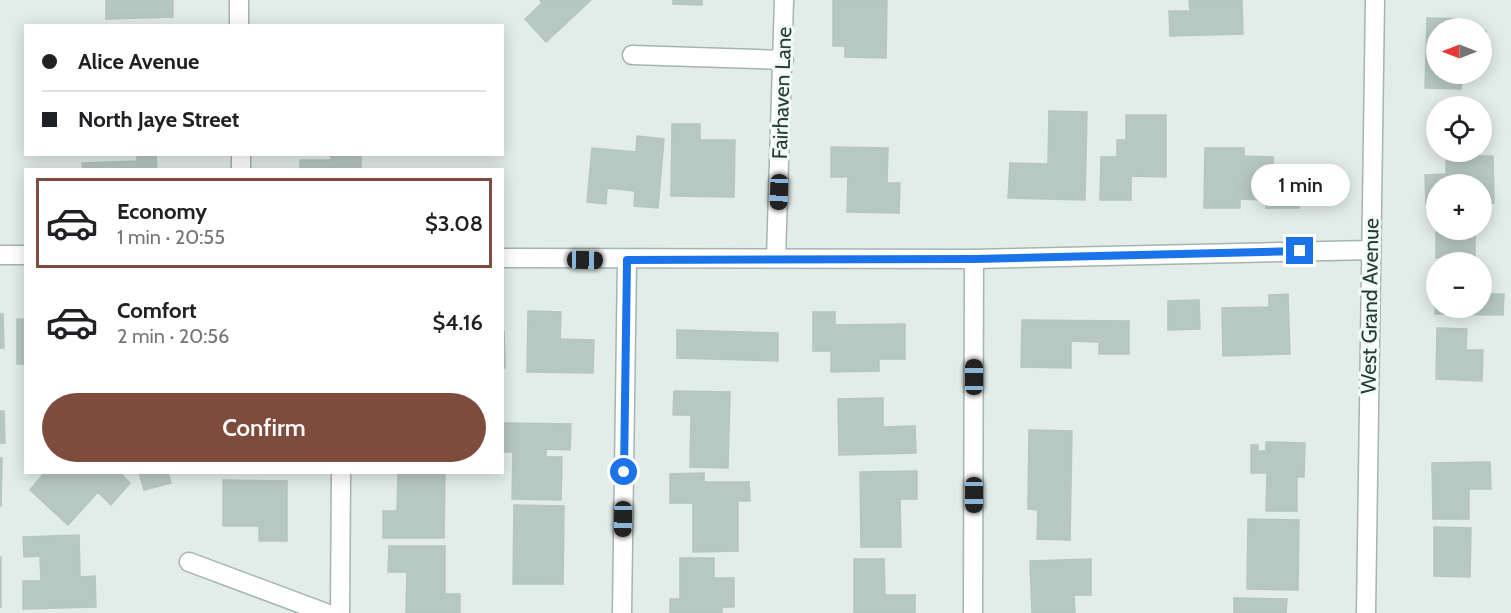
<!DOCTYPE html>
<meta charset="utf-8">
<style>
:root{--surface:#fff;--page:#f6f6f6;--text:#202124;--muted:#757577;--line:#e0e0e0;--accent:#7e4b3d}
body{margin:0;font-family:Cabin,sans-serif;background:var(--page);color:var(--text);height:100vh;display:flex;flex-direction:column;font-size:22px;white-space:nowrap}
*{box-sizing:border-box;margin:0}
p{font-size:20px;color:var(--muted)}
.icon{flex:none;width:33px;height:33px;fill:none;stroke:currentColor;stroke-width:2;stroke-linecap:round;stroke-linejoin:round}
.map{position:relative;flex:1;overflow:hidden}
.drawer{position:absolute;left:24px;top:168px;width:480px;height:306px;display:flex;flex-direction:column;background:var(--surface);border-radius:0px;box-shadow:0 3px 15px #0003}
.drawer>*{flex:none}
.guide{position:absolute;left:24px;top:24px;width:480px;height:132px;border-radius:0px;box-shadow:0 3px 15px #0003;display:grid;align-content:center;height:132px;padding:0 18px;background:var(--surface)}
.needle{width:39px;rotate:270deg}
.fabs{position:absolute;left:1426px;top:18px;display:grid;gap:12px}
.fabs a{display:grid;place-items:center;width:66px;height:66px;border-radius:50%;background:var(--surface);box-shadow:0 3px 15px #0003;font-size:30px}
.end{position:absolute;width:27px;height:27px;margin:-14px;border:8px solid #1a73e8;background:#fff;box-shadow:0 0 0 3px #fff}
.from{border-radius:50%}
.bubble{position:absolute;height:42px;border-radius:21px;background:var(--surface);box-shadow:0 3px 15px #0003;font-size:20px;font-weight:600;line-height:42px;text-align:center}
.car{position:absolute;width:18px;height:36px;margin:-18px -9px;border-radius:8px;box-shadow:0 0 4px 2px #0007;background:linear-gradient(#222 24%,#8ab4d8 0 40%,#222 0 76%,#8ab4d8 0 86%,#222 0)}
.guide b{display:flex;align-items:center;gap:21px;height:57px;font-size:22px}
.guide b+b{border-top:2px solid var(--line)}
.guide i{width:15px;height:15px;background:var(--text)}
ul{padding:10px 0 0;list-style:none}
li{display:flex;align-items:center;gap:18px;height:90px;margin:0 12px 9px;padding:0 6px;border:3px solid transparent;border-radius:0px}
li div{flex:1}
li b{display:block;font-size:22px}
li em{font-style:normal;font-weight:600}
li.selected{border-color:var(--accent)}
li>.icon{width:54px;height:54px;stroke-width:1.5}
.cta{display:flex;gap:12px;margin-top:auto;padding:12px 18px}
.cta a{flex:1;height:69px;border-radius:36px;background:var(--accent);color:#fff;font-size:24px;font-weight:600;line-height:69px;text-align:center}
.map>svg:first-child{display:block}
</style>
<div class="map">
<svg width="1511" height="613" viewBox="0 0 1511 613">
<rect width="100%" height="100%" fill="#e2ece8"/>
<path fill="#b7c7c1" stroke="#b5c6bf" stroke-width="1.5" d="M106,0H173V17L106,19Z
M540,0H591L546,42L525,19L542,3Z
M673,0H702V5L673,4Z
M833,0H887L886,58L845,57V46H833Z
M1189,0H1242L1243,34L1170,36L1169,11H1190Z
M1427,18L1463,19V28H1437V74H1462L1461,89L1425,88Z
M1482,31H1486L1485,57H1482Z
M1049,111L1087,112L1085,200L1008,198L1010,163L1048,164Z
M1126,115H1166V177L1131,176V200H1100L1101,157H1117V140H1126Z
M672,124H700V140H735L734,197L671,196Z
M637,136L664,139L658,208L634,206L635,191L607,188L606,204L587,202L592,148L636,152Z
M831,147L888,148L887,183H900L899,213L847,212L848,177H831Z
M1205,148H1244V156L1273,157V176L1300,177L1299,208H1266V200L1240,199V208H1204Z
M137,154H156L157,170H83L82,163L137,161Z
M331,154H361V170H300V160H331Z
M1446,156H1493L1494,203L1482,204V184H1437V204H1426L1425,175L1446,174Z
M1436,232L1475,233V258H1436Z
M1288,294L1290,354L1223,356L1222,308L1269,307V295Z
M1482,294H1504L1503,315L1435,314V297L1437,308H1482Z
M1199,300L1200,329L1168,330V301Z
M528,311L561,312L560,339L594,340L593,373L527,372Z
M813,312H835V325L905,324V359H879V371L831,372V351H813Z
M0,314H3L4,348H0Z
M17,319H26V364H17Z
M1022,320L1129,321V354H1099V342L1071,341V368L1021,367Z
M1437,328L1467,329L1466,350H1483L1482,381L1436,379Z
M677,330L778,333V361L677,358Z
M502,331H504L505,368H502Z
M674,391L730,392L728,468L690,467L691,415H673Z
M883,398V427L915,426L916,453L839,455L838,399Z
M0,411H4L5,443H0Z
M503,423L571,424L570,450L546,449V457H562L561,500L512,499L513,452H502Z
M1029,430L1072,431L1070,540L1037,539L1038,510L1028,509Z
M1266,442L1305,443L1304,477H1297V511H1266L1267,473H1251V445H1258V451H1266Z
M0,458H2L1,506H0Z
M1490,462L1491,489H1469V519H1433L1432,463Z
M917,471V499H900L901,547H861L860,472Z
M45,472H119L130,483L111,505L98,492L68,525L30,490Z
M139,472H168L171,483L144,490Z
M398,472H445L444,538H383V511H397Z
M704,473V482H749L750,501H738V551L693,552V503H670V474Z
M223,480L287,481V541H259V526H223Z
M514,505L564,506L563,584H513Z
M1248,519L1299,520L1298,590L1247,589Z
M1434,527L1471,528L1470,577L1434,576Z
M79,535L80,577L95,576L96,607L23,609V581H41L40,556L24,557L23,537Z
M389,546H445V594H460V613H406L407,572H388Z
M1,557V607H0V557Z
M680,558H714V578H734V607H722V613H670V599H680Z
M854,559H884L885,595H915V613H854Z
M1091,559V595H1074L1075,613H1032L1030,561Z
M1234,598L1287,599L1286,613H1234Z"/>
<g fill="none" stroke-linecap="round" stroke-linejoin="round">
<defs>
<path id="minor" d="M239,0V26
M632,55L784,60
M241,154V170
M776,258L784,0
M189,562L326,613
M340,613L341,472
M622,613L627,260
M973,613L974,259"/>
<path id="tertiary" d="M0,255H26
M502,258L974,259L1370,250
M1366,613L1375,0"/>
</defs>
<use href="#minor" stroke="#a5b4af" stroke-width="21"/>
<use href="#tertiary" stroke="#a5b4af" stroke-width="21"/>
<use href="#minor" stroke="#fff" stroke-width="18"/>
<use href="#tertiary" stroke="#fff" stroke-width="18"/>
</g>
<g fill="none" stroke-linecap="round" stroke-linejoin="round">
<path stroke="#1a73e8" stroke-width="8" d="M624,472L627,260L974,259L1300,251"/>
</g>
<g text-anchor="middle" stroke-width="6" stroke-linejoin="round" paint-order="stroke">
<g font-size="21" fill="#223d36" stroke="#f3f9f6">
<text transform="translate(782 93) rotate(-88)" y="7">Fairhaven Lane</text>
<text transform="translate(1370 306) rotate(-89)" y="7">West Grand Avenue</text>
</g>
</g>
</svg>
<div class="fabs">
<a><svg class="needle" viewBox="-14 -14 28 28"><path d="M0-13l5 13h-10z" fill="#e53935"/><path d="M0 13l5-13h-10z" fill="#757577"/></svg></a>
<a><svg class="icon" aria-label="locate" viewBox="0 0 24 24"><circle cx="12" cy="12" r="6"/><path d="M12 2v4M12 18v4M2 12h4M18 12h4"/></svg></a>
<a>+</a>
<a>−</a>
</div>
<i class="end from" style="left:624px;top:472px"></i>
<i class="end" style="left:1300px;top:251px"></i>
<div class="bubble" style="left:1251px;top:164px;width:99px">1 min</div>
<i class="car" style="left:779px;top:192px;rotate:182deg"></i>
<i class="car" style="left:585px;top:260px;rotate:91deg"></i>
<i class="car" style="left:974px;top:377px;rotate:0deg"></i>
<i class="car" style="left:974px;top:495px;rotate:180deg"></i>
<i class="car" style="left:623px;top:519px;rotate:181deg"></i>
<div class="guide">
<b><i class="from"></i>Alice Avenue</b>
<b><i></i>North Jaye Street</b>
</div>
<section class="drawer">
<ul>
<li class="selected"><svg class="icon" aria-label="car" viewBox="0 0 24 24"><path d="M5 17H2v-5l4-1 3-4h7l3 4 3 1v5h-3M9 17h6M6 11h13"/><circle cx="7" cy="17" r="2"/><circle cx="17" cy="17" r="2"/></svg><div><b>Economy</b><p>1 min · 20:55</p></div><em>$3.08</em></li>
<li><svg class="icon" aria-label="car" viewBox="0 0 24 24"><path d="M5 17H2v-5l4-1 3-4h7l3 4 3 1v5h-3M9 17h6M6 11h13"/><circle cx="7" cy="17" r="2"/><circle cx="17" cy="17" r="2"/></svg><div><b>Comfort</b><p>2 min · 20:56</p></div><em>$4.16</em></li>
</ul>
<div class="cta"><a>Confirm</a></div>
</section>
</div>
